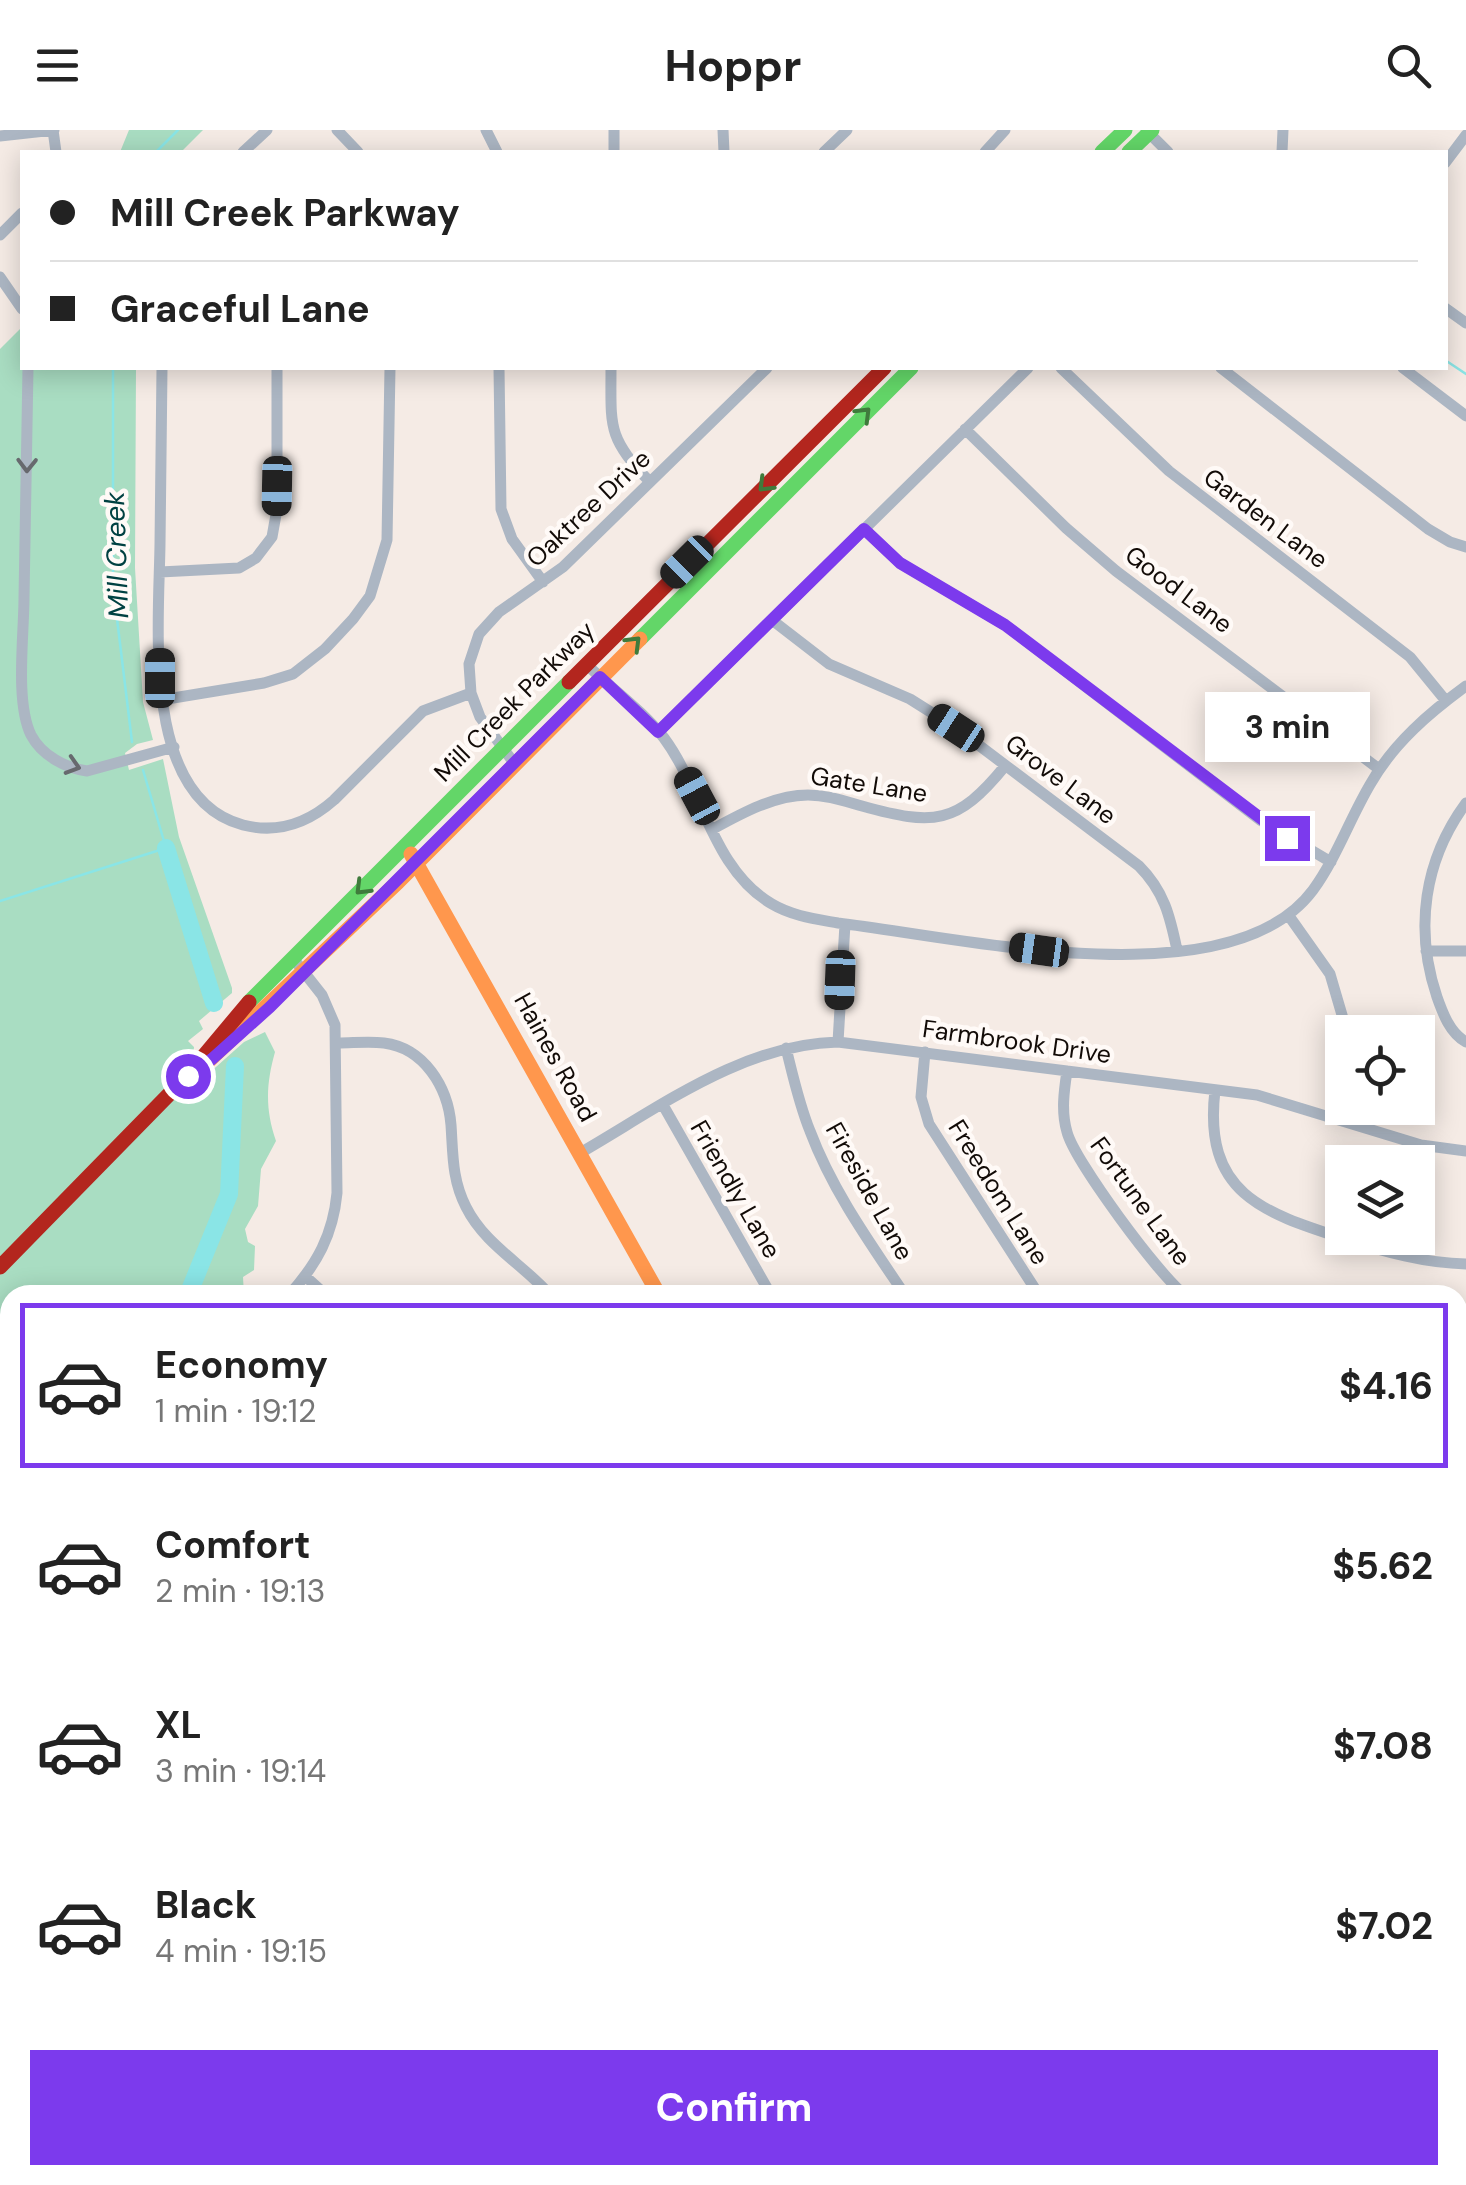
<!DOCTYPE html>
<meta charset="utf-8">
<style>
:root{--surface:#fff;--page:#f6f6f6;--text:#222;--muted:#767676;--line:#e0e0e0;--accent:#7c3aed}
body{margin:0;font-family:"DM Sans",sans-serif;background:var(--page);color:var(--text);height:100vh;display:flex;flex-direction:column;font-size:38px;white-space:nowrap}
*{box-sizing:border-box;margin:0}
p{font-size:32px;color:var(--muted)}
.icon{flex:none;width:55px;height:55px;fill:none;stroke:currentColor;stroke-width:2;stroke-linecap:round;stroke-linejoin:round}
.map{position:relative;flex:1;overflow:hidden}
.drawer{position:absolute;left:0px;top:1155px;width:1468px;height:900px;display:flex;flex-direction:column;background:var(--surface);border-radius:30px 30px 0 0;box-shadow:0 5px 25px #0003}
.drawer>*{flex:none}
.top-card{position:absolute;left:20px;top:20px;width:1428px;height:220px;border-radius:0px;box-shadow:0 5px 25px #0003;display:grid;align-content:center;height:220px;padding:0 30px;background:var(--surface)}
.buttons{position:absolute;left:1325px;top:885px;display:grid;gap:20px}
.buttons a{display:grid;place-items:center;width:110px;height:110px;border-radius:0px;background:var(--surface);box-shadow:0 5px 25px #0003;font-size:50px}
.end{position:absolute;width:45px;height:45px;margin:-22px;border:12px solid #7c3aed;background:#fff;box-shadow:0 0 0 5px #fff}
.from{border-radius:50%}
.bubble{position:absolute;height:70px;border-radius:0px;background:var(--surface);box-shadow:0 5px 25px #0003;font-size:32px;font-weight:700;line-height:70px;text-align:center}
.car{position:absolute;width:30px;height:60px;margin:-30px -15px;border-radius:12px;box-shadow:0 0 8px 2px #0007;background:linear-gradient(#222 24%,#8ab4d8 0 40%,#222 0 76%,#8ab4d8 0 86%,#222 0)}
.top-card b{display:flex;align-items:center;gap:35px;height:95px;font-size:38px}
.top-card b+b{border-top:2px solid var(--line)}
.top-card i{width:25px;height:25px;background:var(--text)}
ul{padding:18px 0 0;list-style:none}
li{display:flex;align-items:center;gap:30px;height:165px;margin:0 20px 15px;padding:0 10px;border:5px solid transparent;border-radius:0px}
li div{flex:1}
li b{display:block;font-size:38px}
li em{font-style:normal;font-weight:700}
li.active{border-color:var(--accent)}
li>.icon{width:90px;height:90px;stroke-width:1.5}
.primary-button{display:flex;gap:20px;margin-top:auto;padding:20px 30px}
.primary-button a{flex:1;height:115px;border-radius:0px;background:var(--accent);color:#fff;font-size:40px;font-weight:700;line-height:115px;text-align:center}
header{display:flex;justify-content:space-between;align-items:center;height:130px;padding:0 30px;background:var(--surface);font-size:45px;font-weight:700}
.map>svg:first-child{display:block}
</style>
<header><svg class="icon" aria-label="menu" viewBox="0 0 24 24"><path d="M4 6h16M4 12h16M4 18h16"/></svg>Hoppr<svg class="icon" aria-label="search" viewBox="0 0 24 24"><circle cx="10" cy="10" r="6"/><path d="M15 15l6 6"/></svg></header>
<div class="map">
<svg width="1466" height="2055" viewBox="0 0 1466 2055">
<rect width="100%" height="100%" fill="#f5ebe5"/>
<path fill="#eaddd1" d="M1463,1767L1466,1776V2055H1167L1161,2045H1458V1770Z"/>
<path fill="#a9ddc2" d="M129,0H203L181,22H120Z
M22,197V238H136L135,438L143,572L153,610L137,614L125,623L129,640L163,629L179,707L232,858V863L199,891L203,899L188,911L194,917L193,927L182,957L198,953L244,912L265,902L275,922C266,954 265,979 276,1011L261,1039L258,1076L245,1099L248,1112L255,1116L254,1140L243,1147L244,1165H10V1495L0,1475V219Z"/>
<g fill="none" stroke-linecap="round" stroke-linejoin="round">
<path stroke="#8ae5e6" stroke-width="2.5" d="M156,22L178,0
M1445,230L1466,244
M113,238V456L132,612
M0,771L166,718L143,640"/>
<path stroke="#8ae5e6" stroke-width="18" d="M166,718L214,873
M188,1165L229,1064L235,936
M117,2055L126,2045"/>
<path stroke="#acb6c3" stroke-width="11" d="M53,0L56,22
M337,0L358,22
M486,0L497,22
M723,0L724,22
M1146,0L1168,22
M0,6L54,0
M243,22L267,0
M614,22V0
M824,22L847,0
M985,22L1005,0
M1282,22L1283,0
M1445,33L1466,5
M0,105L22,83
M0,147L22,179
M1445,178L1466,193
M28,238C27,314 26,391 24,468C24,505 15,572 31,605C42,626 66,638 87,641L174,617
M162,238C161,296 161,355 160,414C159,494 141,668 243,695C278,704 308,693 334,670L423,581L471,563
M499,238L501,379L512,409L543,452
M611,238C611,298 607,307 650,352
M1061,238L1169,341L1410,527L1446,571
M1221,238L1428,399L1450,412L1466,417
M1403,238L1466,286
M965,299L1066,398L1116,441L1379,639
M864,399L900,433L1005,495L1260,690L1331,732
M160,442L239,438L256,428L272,407L277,379V238
M772,490L829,534L910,569L956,598L1139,736C1164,761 1170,786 1177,820
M586,534C611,558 643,581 664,608C702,659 713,740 772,774C792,786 816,789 838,793C958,807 1230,872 1313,760C1337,727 1350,688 1371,653C1394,613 1429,583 1466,556
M161,570L264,553L293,544L325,519L353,489L370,466L387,410L390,238
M658,602L1028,238
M514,633L480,587L471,563L469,534L479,504L499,482L563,437L767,238
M1466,673C1424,730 1414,799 1437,867C1443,884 1450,903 1466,912
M713,699C742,683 775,665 808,665C827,665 844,671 862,676C934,696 957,695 1005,636
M1289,786L1330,844L1347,902
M1426,821H1466
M838,912L845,794
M338,913C353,913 369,911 384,913C424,918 448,957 451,995C453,1024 452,1050 466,1077C485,1115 523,1134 550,1165
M786,918C793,946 799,974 810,1001C832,1060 870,1113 905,1165
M925,922L921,967L929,994L1039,1165
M1067,941C1064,961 1061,982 1067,1002C1074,1030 1160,1147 1185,1165
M1215,960C1203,1063 1261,1082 1345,1109C1385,1122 1424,1133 1466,1134
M663,975L771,1165
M1332,988L1342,946
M580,1023C660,977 743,914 838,912L1257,965L1421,1015L1466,1021
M305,1146L326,1165
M289,1165C317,1134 333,1105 337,1063L335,895L322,865L292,827
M1458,1249H1466
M1458,1369L1466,1367
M1458,1493L1466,1490
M1458,1621L1466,1616
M527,2045L532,2055
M655,2045L661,2055
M723,2055L732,2045
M1079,2055L1100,2045"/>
<path stroke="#63d668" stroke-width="15" d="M1102,22L1125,0
M1129,22L1152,0
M640,509L911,238
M249,872L569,552
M0,1833L10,1845
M1154,2045L1159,2055"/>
<path stroke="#ff974d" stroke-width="15" d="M411,724L659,1165
M203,936L398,752L640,509
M173,2045L181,2055"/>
<path stroke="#b3261e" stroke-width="15" d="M569,552L884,238
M0,1137L187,946L249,872"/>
</g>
<defs><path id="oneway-chevron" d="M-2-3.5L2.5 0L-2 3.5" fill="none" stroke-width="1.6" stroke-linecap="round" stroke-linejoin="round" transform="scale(2.5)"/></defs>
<g stroke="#3f7b3c">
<use href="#oneway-chevron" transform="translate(864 284) rotate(-45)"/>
<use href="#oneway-chevron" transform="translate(765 355) rotate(135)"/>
<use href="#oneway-chevron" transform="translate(634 513) rotate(-45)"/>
<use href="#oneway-chevron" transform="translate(362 758) rotate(135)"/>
</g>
<g stroke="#67696e">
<use href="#oneway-chevron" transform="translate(27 335) rotate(91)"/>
<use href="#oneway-chevron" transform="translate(73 636) rotate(17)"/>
</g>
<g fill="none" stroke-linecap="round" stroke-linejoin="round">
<path stroke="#7c3aed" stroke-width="12" d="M188,946L212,929L270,877L600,547L658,602L864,399L900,433L1005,495L1287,708"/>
</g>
<g text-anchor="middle" stroke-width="9" stroke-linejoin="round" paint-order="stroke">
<g font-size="25" fill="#120b07" stroke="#fffaf7">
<text transform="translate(588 378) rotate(-43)" y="9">Oaktree Drive</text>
<text transform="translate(1266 388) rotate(37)" y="9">Garden Lane</text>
<text transform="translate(1179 459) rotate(37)" y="9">Good Lane</text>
<text transform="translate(514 571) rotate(-45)" y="9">Mill Creek Parkway</text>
<text transform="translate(1061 649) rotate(37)" y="9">Grove Lane</text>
<text transform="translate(869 654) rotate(9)" y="9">Gate Lane</text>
<text transform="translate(1017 911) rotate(8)" y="9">Farmbrook Drive</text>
<text transform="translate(556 927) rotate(61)" y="9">Haines Road</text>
<text transform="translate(736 1059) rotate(60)" y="9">Friendly Lane</text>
<text transform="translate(870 1061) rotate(61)" y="9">Fireside Lane</text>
<text transform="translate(999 1062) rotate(58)" y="9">Freedom Lane</text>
<text transform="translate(1141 1071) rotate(54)" y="9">Fortune Lane</text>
</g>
<g font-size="28" font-style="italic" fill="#004142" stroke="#fffaf7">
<text transform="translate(116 425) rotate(-92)" y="10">Mill Creek</text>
</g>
</g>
</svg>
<div class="buttons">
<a><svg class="icon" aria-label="locate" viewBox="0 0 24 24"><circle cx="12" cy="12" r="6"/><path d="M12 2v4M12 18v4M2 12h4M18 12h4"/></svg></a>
<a><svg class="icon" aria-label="layers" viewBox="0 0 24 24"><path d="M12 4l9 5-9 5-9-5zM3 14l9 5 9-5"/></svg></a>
</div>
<i class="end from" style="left:188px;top:946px"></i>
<i class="end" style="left:1287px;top:708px"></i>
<div class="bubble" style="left:1205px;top:562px;width:165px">3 min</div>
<i class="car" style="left:277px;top:356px;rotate:181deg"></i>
<i class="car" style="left:687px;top:432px;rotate:225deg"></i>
<i class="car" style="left:160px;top:548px;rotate:0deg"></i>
<i class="car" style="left:956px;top:598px;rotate:303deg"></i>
<i class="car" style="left:697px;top:666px;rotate:332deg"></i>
<i class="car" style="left:1039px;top:820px;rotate:278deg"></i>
<i class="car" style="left:840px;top:850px;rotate:182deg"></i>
<div class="top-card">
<b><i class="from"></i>Mill Creek Parkway</b>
<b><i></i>Graceful Lane</b>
</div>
<section class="drawer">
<ul>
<li class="active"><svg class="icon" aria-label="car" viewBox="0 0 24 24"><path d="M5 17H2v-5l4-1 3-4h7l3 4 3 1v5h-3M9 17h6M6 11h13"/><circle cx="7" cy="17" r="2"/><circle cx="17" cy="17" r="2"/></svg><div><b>Economy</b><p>1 min · 19:12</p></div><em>$4.16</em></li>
<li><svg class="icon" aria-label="car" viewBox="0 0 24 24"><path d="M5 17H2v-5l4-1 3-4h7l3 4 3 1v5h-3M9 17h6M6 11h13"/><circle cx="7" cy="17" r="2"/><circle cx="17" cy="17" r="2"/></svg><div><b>Comfort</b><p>2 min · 19:13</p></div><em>$5.62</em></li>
<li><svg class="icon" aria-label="car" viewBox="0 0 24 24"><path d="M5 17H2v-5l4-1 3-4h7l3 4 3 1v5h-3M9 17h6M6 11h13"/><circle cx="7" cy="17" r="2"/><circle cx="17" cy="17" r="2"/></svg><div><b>XL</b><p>3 min · 19:14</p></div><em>$7.08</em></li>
<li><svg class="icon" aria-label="car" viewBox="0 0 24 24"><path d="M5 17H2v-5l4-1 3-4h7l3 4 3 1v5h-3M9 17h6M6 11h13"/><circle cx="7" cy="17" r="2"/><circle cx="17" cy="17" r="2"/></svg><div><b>Black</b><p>4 min · 19:15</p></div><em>$7.02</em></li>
</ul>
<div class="primary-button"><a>Confirm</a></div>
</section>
</div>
